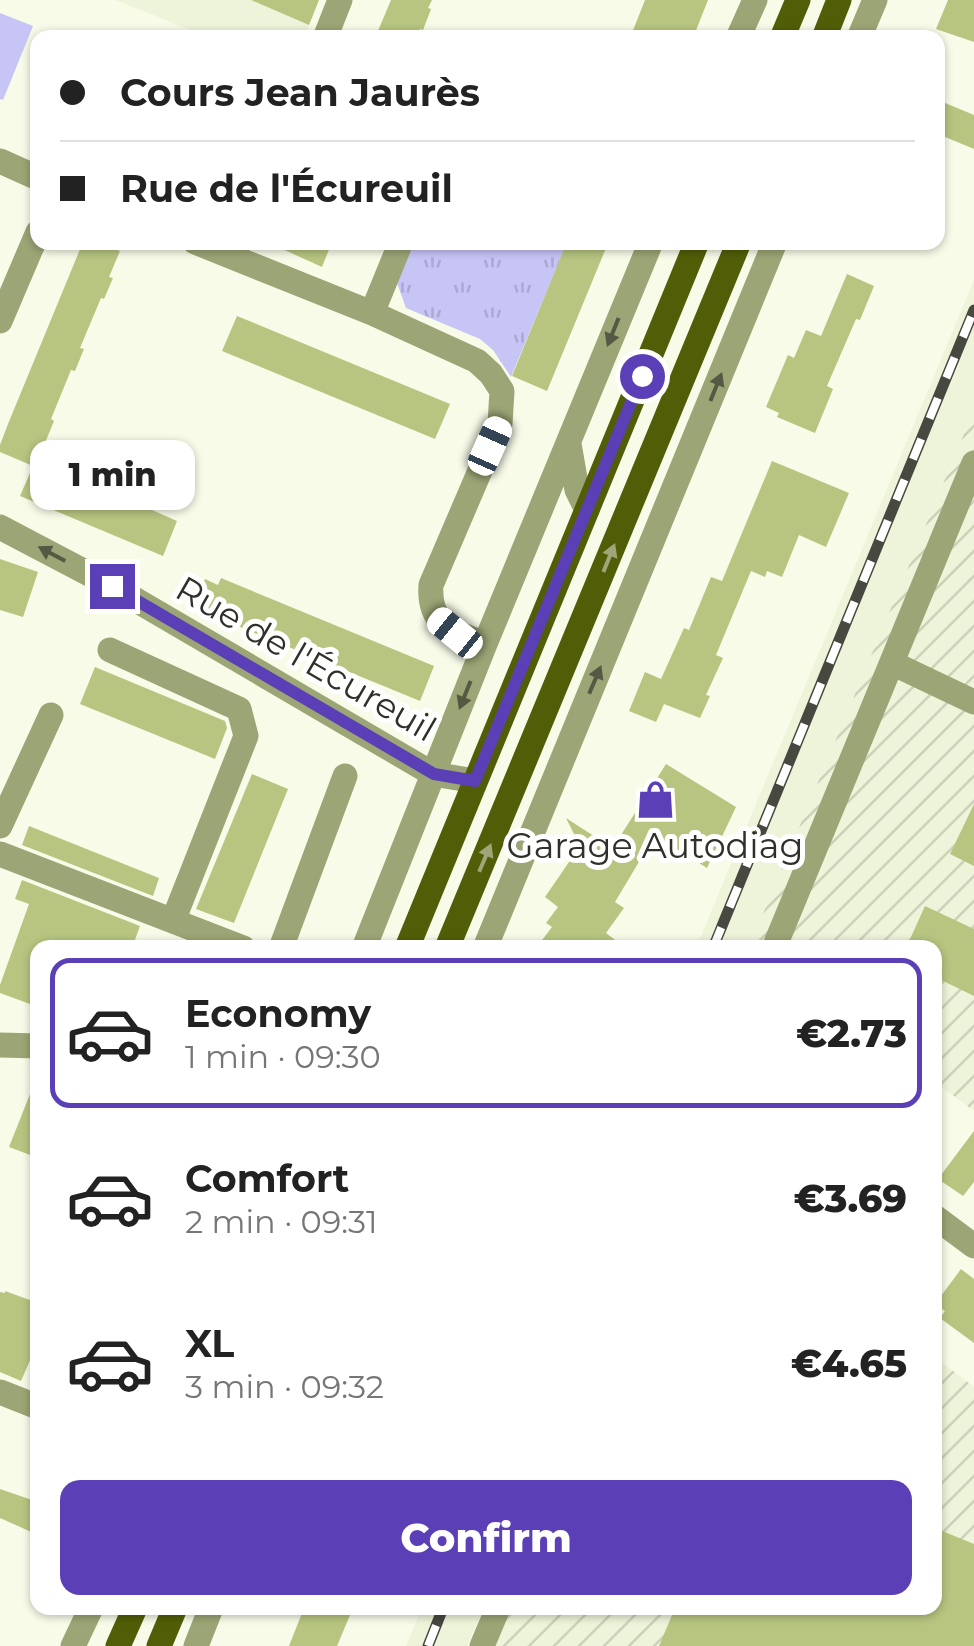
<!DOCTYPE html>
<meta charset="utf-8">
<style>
:root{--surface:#fff;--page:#f2f2f2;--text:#222;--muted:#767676;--line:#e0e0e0;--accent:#5b3fb7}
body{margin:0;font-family:Montserrat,sans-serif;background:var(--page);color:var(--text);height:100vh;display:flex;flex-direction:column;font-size:38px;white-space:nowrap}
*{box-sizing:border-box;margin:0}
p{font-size:32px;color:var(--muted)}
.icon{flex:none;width:55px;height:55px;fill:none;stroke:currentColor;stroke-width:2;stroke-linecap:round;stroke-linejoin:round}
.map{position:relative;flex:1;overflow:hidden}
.panel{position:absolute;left:30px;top:940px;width:912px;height:675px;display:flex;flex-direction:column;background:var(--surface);border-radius:20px;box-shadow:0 2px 8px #0004}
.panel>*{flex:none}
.guide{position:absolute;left:30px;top:30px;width:915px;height:220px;border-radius:20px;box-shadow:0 2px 8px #0004;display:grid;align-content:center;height:220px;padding:0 30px;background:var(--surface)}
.end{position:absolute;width:45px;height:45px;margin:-22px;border:12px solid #5b3fb7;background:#fff;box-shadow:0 0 0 5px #fff}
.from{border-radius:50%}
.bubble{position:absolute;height:70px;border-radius:20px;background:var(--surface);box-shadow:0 2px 8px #0004;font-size:32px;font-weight:800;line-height:70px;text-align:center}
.car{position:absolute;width:30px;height:60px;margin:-30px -15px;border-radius:12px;box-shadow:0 0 8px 2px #0007;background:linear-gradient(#fff 24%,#345 0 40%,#fff 0 76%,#345 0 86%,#fff 0)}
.guide b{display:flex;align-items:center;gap:35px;height:95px;font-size:38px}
.guide b+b{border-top:2px solid var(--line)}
.guide i{width:25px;height:25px;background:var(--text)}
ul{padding:18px 0 0;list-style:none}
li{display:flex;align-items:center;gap:30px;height:150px;margin:0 20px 15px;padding:0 10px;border:5px solid transparent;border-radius:20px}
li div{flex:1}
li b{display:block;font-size:38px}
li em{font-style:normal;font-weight:800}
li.active{border-color:var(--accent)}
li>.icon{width:90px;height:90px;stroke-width:1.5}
.button{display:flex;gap:20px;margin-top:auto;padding:20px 30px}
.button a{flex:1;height:115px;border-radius:20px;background:var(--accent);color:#fff;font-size:40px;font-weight:800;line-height:115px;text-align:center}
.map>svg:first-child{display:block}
</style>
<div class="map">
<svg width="974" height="1646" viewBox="0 0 974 1646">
<defs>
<pattern id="industrial-furrows" width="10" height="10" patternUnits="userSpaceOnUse" patternTransform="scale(2.5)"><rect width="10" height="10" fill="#eef4d9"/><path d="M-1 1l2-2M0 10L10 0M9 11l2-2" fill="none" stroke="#ccd2ba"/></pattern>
<pattern id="park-tufts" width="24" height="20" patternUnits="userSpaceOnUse" patternTransform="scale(2.5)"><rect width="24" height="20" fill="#c7c4f6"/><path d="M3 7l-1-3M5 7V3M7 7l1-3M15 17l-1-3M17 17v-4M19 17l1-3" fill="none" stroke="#aba9d3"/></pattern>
</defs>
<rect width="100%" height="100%" fill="#f7fbe8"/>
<path fill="#eef4d9" d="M116,0H319L304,38L208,37Z
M974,280V410L749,947L696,948Z
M422,1608H484L467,1646H406Z"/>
<path fill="url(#industrial-furrows)" d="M974,410V1111L935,1082V948L749,947Z
M935,1357L974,1387V1646H470L486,1608H935Z"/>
<path fill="#c7c4f6" d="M0,13L33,26L3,100L0,99Z"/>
<path fill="url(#park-tufts)" d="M414,243H567L511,377L493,350L480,339L406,308L397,283Z"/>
<path fill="#b7c581" d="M251,0H319L309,25Z
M391,0H432L428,8L431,9L423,30L420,29L416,38H375Z
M645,0H708L693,38H630Z
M948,0H974V42L936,29Z
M938,100L974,115V149L938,134Z
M83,242H98L120,251L109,277L113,278L104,299L101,298L80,348L84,349L75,371L71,370L51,419L54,421L38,460L130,501L131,498L154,507L152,510L177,521L163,556L20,496L33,466L0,452V445L8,424Z
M267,242H332L322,267Z
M567,242H592L606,248L547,391L512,376Z
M847,274L874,286L860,320L856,319L827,386L833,389L815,433L777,417L779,413L766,407L788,355L794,358L806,330L821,336Z
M237,316L450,404L435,439L222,351Z
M772,461L849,493L826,547L799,535L782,577L767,571L765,577L751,571L716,655L723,658L706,695L710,696L700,718L664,704L656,722L629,711L645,672L661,679L684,628L689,630L711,577L722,581Z
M0,559L38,572L23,617L0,610Z
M221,578L434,666L420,701L206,613L209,606L196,601L205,579L218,585Z
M95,667L225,721L227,728L215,759L80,704Z
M666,764L736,807L707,868L655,835L615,902L624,908L606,933L626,948H536L552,927L546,923L558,907L545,897L580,846L566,818L597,838L599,836L614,846Z
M252,774L288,789L234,923L196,909Z
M974,804V866L950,854Z
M29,826L159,878L153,896L22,845Z
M22,880L140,926L132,948H38V1007L0,993V985L29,904L15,899Z
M925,906L974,929V996L935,977V948H906Z
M36,1079H38V1158L9,1147Z
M974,1131V1182L963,1196L938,1179Z
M961,1269L974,1279V1343L940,1318L945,1311L935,1304Z
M5,1291L38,1303V1342L21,1381L0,1372V1292L5,1293Z
M0,1489L32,1500L31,1502L38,1505V1535L0,1518Z
M935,1528L974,1544V1646H659L675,1608H935Z
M304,1608H353L337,1646H289Z"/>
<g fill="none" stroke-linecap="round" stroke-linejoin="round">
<path stroke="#9ba575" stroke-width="25" d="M325,38L340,0
M738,38L755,0
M859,38L875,0
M0,161L38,178
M195,242L372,313L477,361L491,374L502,391L500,424L431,585C428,625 452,631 485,644
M372,313L401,242
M0,321L38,232
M569,444L577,490L587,510
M0,527L112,586L433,774L475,781
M110,650L239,709L246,736L173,921
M892,663L974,702
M0,826L51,715
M0,854L243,948
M281,948L345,776
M364,948L485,644L651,242
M485,948L775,242
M774,948L974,463
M0,1045L38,1046
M935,1217L974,1246
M0,1392L38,1407
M73,1646L91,1608
M196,1646L211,1608
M482,1646L498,1608"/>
<path stroke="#525e07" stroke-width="25" d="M782,38L798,0
M824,38L839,0
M407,948L697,242
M447,948L739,242
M118,1646L135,1608
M159,1646L175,1608"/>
<defs>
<path id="rail" d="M713,948L974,310
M428,1646L443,1608"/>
</defs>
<use href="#rail" stroke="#474940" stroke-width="11"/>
<use href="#rail" stroke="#fff" stroke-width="8" stroke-dasharray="22" stroke-linecap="butt"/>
</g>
<defs><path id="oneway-solid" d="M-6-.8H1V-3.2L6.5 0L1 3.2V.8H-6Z" transform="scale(2.5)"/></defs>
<g fill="#555944">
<use href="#oneway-solid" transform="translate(613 332) rotate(112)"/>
<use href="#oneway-solid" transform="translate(716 387) rotate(-68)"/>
<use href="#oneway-solid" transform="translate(52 554) rotate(-152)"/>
<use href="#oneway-solid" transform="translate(595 680) rotate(-67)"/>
<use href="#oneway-solid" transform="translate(465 695) rotate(112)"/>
</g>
<g fill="#a0a677">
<use href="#oneway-solid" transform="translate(609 558) rotate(-68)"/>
<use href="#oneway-solid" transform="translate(485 858) rotate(-67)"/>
</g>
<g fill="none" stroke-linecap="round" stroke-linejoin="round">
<path stroke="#5b3fb7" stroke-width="12" d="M112,586L434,774L475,781L642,376"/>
</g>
<defs>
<symbol id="shop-bare" viewBox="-9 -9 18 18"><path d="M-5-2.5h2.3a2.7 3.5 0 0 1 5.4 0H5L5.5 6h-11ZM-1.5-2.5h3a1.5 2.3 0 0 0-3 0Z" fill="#5b3fb7" stroke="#fff" stroke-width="2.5" paint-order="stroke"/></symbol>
</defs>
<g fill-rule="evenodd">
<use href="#shop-bare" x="628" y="772" width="55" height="55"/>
</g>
<g text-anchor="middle" stroke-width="10" stroke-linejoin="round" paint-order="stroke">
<g font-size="35" fill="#2f3029" stroke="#fff">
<text transform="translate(306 659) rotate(30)" y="12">Rue de l'Écureuil</text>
</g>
<g font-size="35" fill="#2f3029" stroke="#fff">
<text x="655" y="858">Garage Autodiag</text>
</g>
</g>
</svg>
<i class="end from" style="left:642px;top:376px"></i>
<i class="end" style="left:112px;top:586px"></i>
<div class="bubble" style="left:30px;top:440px;width:165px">1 min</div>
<i class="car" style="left:490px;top:446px;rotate:24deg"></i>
<i class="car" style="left:455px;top:633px;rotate:309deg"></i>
<div class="guide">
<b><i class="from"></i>Cours Jean Jaurès</b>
<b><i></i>Rue de l'Écureuil</b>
</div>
<section class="panel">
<ul>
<li class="active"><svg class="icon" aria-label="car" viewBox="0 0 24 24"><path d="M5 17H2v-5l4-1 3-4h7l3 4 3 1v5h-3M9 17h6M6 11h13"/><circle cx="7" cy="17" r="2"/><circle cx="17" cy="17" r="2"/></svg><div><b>Economy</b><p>1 min · 09:30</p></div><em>€2.73</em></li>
<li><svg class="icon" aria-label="car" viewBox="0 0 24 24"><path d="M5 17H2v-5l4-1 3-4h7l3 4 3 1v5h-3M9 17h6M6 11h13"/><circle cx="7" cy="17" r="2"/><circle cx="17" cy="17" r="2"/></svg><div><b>Comfort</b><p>2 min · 09:31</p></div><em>€3.69</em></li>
<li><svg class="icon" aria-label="car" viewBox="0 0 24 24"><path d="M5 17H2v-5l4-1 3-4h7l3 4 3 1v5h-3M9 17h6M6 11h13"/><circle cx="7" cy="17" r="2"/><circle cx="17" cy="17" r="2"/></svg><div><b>XL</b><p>3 min · 09:32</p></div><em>€4.65</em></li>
</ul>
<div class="button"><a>Confirm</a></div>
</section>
</div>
